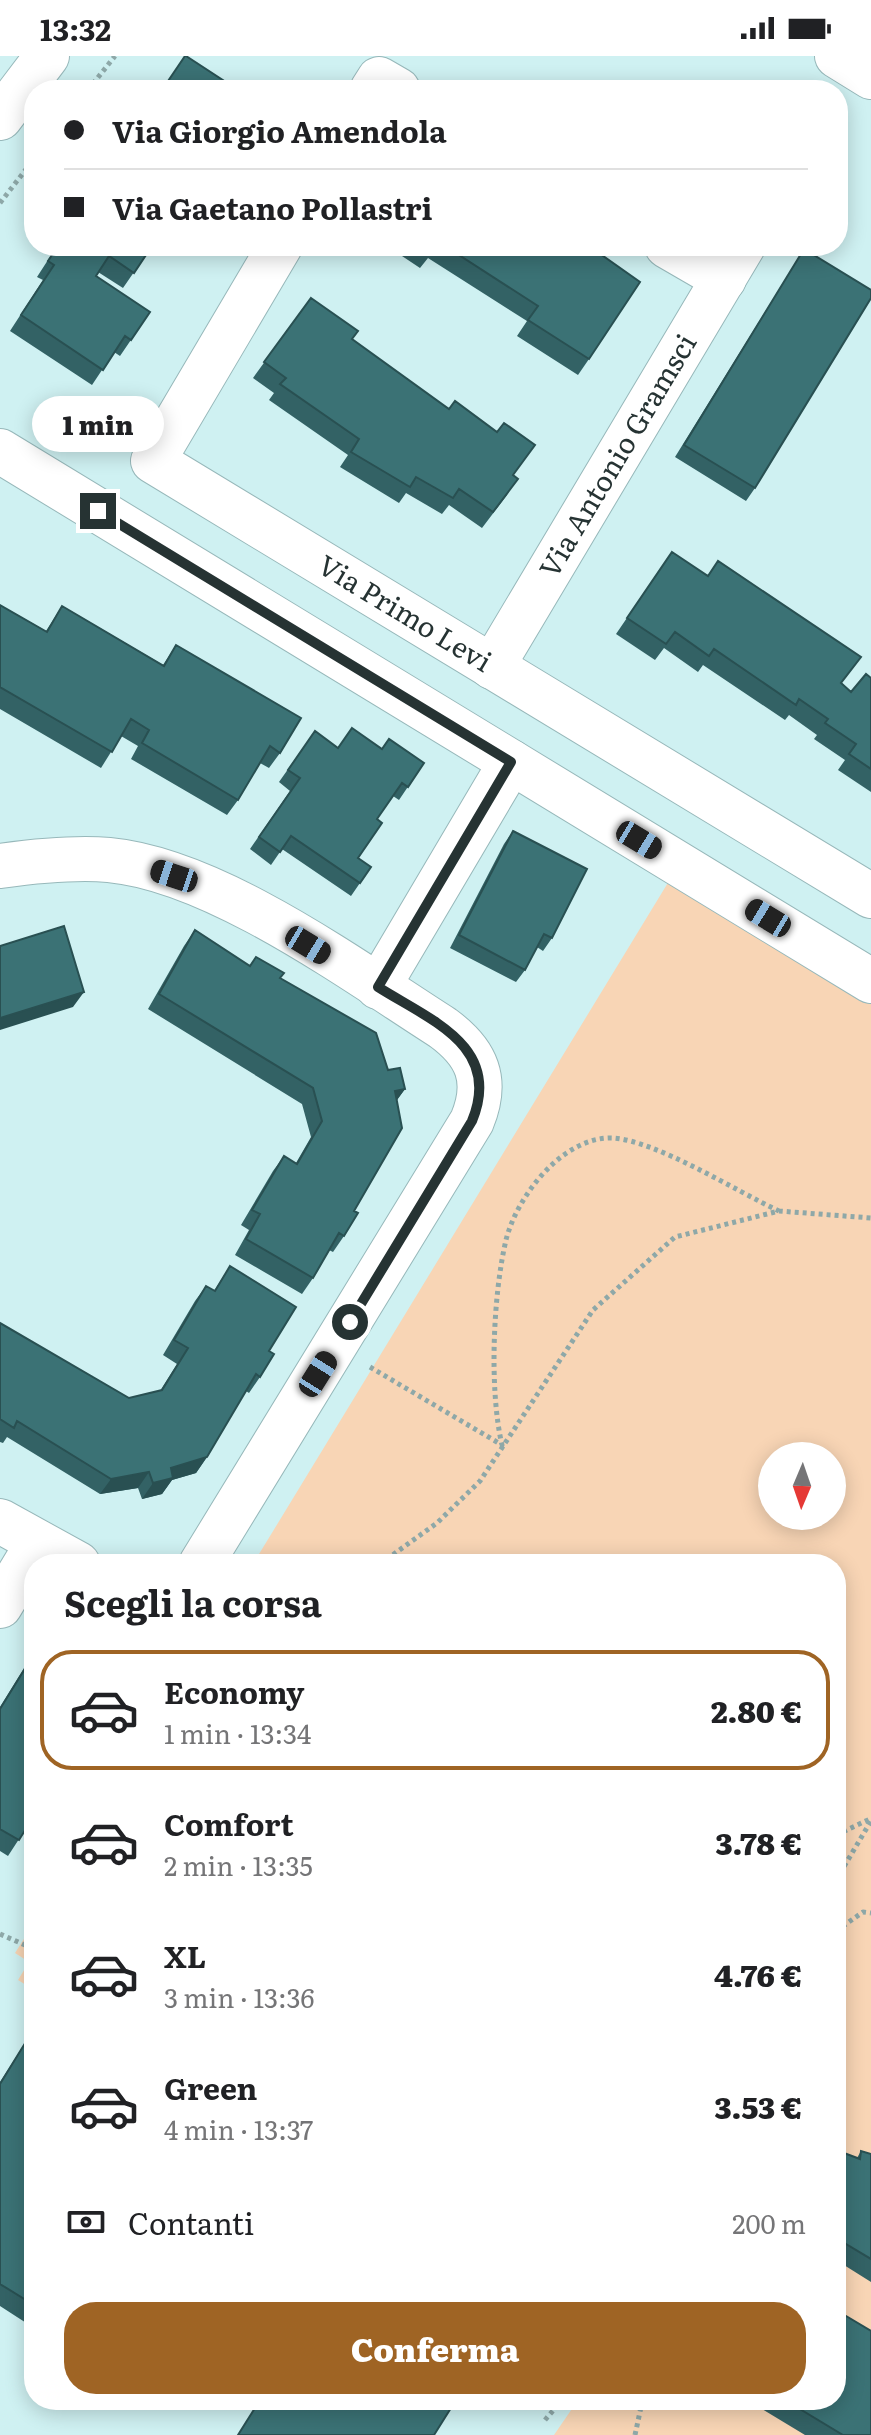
<!DOCTYPE html>
<html lang="it">
<meta charset="utf-8">
<style>
:root{--surface:#fff;--page:#f6f6f6;--text:#202124;--muted:#757577;--line:#e0e0e0;--accent:#9f6424}
body{margin:0;font-family:Literata,serif;background:var(--page);color:var(--text);height:100vh;display:flex;flex-direction:column;font-size:30px;white-space:nowrap}
*{box-sizing:border-box;margin:0}
p{font-size:26px;color:var(--muted)}
.icon{flex:none;width:44px;height:44px;fill:none;stroke:currentColor;stroke-width:2;stroke-linecap:round;stroke-linejoin:round}
.map{position:relative;flex:1;overflow:hidden}
.sheet{position:absolute;left:24px;top:1498px;width:822px;height:856px;display:flex;flex-direction:column;background:var(--surface);border-radius:32px;box-shadow:0 4px 20px #0003}
.sheet>*{flex:none}
.top-card{position:absolute;left:24px;top:24px;width:824px;height:176px;border-radius:32px;box-shadow:0 4px 20px #0003;display:grid;align-content:center;height:176px;padding:0 40px;background:var(--surface)}
.needle{width:52px;rotate:182deg}
.buttons{position:absolute;left:758px;top:1386px;display:grid;gap:16px}
.buttons a{display:grid;place-items:center;width:88px;height:88px;border-radius:50%;background:var(--surface);box-shadow:0 4px 20px #0003;font-size:40px}
.end{position:absolute;width:36px;height:36px;margin:-18px;border:10px solid #263333;background:#fff;box-shadow:0 0 0 4px #fff}
.from{border-radius:50%}
.bubble{position:absolute;height:56px;border-radius:28px;background:var(--surface);box-shadow:0 4px 20px #0003;font-size:26px;font-weight:800;line-height:56px;text-align:center}
.car{position:absolute;width:24px;height:48px;margin:-24px -12px;border-radius:10px;box-shadow:0 0 6px 2px #0007;background:linear-gradient(#222 24%,#8ab4d8 0 40%,#222 0 76%,#8ab4d8 0 86%,#222 0)}
.top-card b{display:flex;align-items:center;gap:28px;height:76px;font-size:30px}
.top-card b+b{border-top:2px solid var(--line)}
.top-card i{width:20px;height:20px;background:var(--text)}
ul{padding:0;list-style:none}
li{display:flex;align-items:center;gap:24px;height:120px;margin:0 16px 12px;padding:0 24px;border:4px solid transparent;border-radius:32px}
li div{flex:1}
li b{display:block;font-size:30px}
li em{font-style:normal;font-weight:800}
li.active{border-color:var(--accent)}
li>.icon{width:72px;height:72px;stroke-width:1.5}
h2{padding:0 40px;font-size:36px;line-height:96px}
.pay{display:flex;align-items:center;gap:20px;height:88px;padding:0 40px;font-size:30px}
.pay p{margin-inline-start:auto}
.cta{display:flex;gap:16px;margin-top:auto;padding:16px 40px}
.cta a{flex:1;height:92px;border-radius:32px;background:var(--accent);color:#fff;font-size:32px;font-weight:800;line-height:92px;text-align:center}
.status{display:flex;justify-content:space-between;align-items:center;height:56px;padding:0 40px;background:var(--surface);direction:ltr}
.status svg{height:22px;fill:currentColor}
.map>svg:first-child{display:block}
</style>
<div class="status"><b>13:32</b><svg viewBox="0 0 49 12"><path d="M0 12V9h3v3zM5 12V6h3v6zM10 12V3h3v9zM15 12V0h3v12zM26 1h20v11H26zM47 4h2v5h-2z"/></svg></div>
<div class="map">
<svg width="871" height="2379" viewBox="0 0 871 2379">
<rect width="100%" height="100%" fill="#cff1f2"/>
<path fill="#f8d5b5" fill-rule="evenodd" d="M680,807L871,920V2379H554L578,2344H836V1508H253ZM772,1400H832V1460H772Z
M34,1867V1934L18,1924L29,1906L15,1897Z"/>
<g fill="none" stroke-linecap="round" stroke-linejoin="round">
<defs>
<g id="street">
<path d="M837,0L871,21"/>
<path d="M372,34L379,23L398,34"/>
<path id="s1" d="M280,190L153,405L871,840"/>
<path d="M667,190L724,223"/>
<path d="M0,395L871,925"/>
<path id="s2" d="M492,611L743,190"/>
<path d="M0,810C36,805 73,801 109,804C216,814 352,914 443,972C477,997 489,1024 472,1065L201,1508"/>
<path d="M378,931L511,706"/>
<path d="M0,1465L78,1508"/>
<path d="M0,1550L38,1487"/>
</g>
<path id="secondary" d="M0,62L47,0"/>
</defs>
<use href="#street" stroke="#97b8ba" stroke-width="46"/>
<use href="#secondary" stroke="#97b8ba" stroke-width="46"/>
<path stroke="#8ea8a8" stroke-width="5" stroke-dasharray="4 4" stroke-linecap="butt" d="M88,34L115,0
M0,147L34,103
M370,1311L502,1389C489,1334 493,1239 506,1184C517,1140 563,1080 613,1082C657,1085 736,1135 779,1155
M380,1508L437,1467L480,1425L593,1254L675,1181L779,1155L871,1162
M836,1779L870,1763
M836,1824L871,1765
M836,1875L863,1856L871,1857
M0,1878L34,1893
M545,2364L562,2344
M635,2379L641,2351L638,2344"/>
<use href="#street" stroke="#fff" stroke-width="44"/>
<use href="#secondary" stroke="#fff" stroke-width="44"/>
</g>
<path fill="#336265" d="M57,190H152L123,232L98,216L96,220L150,256L120,300L114,296L92,329L10,275L43,224L37,221Z
M367,190H381L377,196Z
M387,190H589V303L578,319L517,280L527,265L428,202L420,212Z
M804,193L755,432L746,445L675,401Z
M311,242L352,283L513,419L507,439L482,472L449,449L442,458L406,437L399,447L340,411L348,399L269,344L274,337L253,322Z
M672,496L708,520L718,505L851,636L871,622V736L838,714L845,704L814,683L817,679L789,659L785,664L703,609L698,616L664,592L655,604L616,578Z
M0,549L46,575L62,550L163,609L176,589L280,697L269,712L260,707L238,744L227,759L131,703L138,690L121,680L101,712L0,653Z
M315,675L338,692L382,693L424,707L399,744L393,740L377,763L358,802L371,811L351,840L282,793L271,809L250,793L290,735L279,726Z
M513,775L552,882L543,895L537,891L525,914L516,926L450,892L504,788Z
M195,874L250,910L256,901L280,922L388,1014L405,1033L397,1044L344,1180L333,1196L329,1194L313,1222L302,1238L235,1199L249,1174L241,1169L273,1115L284,1100L296,1107L311,1081L302,1048L148,953L184,890Z
M230,1210L260,1321L249,1337L246,1335L207,1401L196,1417L172,1424L162,1438L142,1443L138,1432L100,1438L7,1381L3,1387L0,1386V1267L129,1342L160,1335L177,1308L163,1299L195,1245L206,1230L214,1235Z
M34,1596V1760L8,1800L0,1795V1651Z
M27,1984L34,1988V2272L0,2250V2026Z
M836,2094L857,2102L861,2095L871,2098V2226L836,2204Z
M747,2344H836L871,2379H805Z"/>
<path fill="#295052" d="M84,936L73,951L0,974V962Z
M405,1033L394,1048L395,1035Z
M207,1401L196,1417L172,1424L162,1438L142,1443L153,1427L171,1412Z
M149,1416L138,1432L100,1438L111,1423Z"/>
<path fill="#3b7275" stroke="#295052" stroke-width="2" d="M185,0H186L238,34H162Z
M58,190H152L134,217L109,200L96,220L150,256L131,284L125,280L103,314L21,259L54,209L48,205Z
M422,190H435L431,196Z
M445,190H589L640,226L589,303L528,264L538,250Z
M804,193L871,234V242L755,432L684,389Z
M311,242L358,275L352,283L449,353L455,345L497,376L504,367L535,389L513,419L518,423L493,456L459,433L453,442L416,421L410,431L351,396L359,383L280,328L286,322L264,306Z
M672,496L708,520L718,505L861,601L841,627L851,636L866,618L871,622V713L849,698L856,688L825,667L828,663L799,643L796,649L714,593L709,600L675,576L666,588L627,562Z
M0,549L47,576L62,550L164,610L176,589L301,662L280,697L270,690L238,744L142,687L149,674L131,663L112,696L0,631Z
M352,672L382,693L389,683L424,707L408,731L402,727L377,763L382,767L358,802L371,811L360,827L291,780L280,796L259,781L300,722L288,714L315,675L338,692Z
M513,775L587,813L552,882L544,878L525,914L459,879Z
M64,870L84,936L0,962V890Z
M195,874L250,910L256,901L284,917L280,922L376,977L388,1014L400,1012L405,1033L395,1035L402,1072L354,1155L358,1157L344,1180L339,1177L313,1222L246,1183L260,1158L252,1154L284,1100L297,1108L322,1065L313,1032L159,938Z
M230,1210L296,1251L269,1295L274,1298L260,1321L256,1318L207,1401L171,1412L173,1422L153,1427L149,1416L111,1423L17,1365L14,1372L0,1363V1267L129,1342L162,1334L188,1292L174,1284L206,1230L215,1235Z
M34,1598V1760L19,1784L0,1773V1653Z
M27,1984L34,1988V2249L0,2228V2028Z
M836,2094L860,2103L861,2095L871,2098V2203L836,2182Z
M836,2254L871,2275V2379H843L785,2344H836Z
M260,2344H456L434,2379H238Z"/>
<g fill="none" stroke-linecap="round" stroke-linejoin="round">
<path stroke="#263333" stroke-width="10" d="M98,455L511,706L378,931C430,964 503,990 472,1065L350,1266"/>
</g>
<g text-anchor="middle" stroke-width="8" stroke-linejoin="round" paint-order="stroke">
<g font-size="28" fill="#263333" stroke="#e2fdfe">
<text dy="10" stroke="none"><textPath href="#s2" startOffset="246">Via Antonio Gramsci</textPath></text>
<text dy="10" stroke="none"><textPath href="#s1" startOffset="544">Via Primo Levi</textPath></text>
</g>
</g>
</svg>
<div class="buttons">
<a><svg class="needle" viewBox="-14 -14 28 28"><path d="M0-13l5 13h-10z" fill="#e53935"/><path d="M0 13l5-13h-10z" fill="#757577"/></svg></a>
</div>
<i class="end from" style="left:350px;top:1266px"></i>
<i class="end" style="left:98px;top:455px"></i>
<div class="bubble" style="left:32px;top:340px;width:132px">1 min</div>
<i class="car" style="left:639px;top:784px;rotate:121deg"></i>
<i class="car" style="left:174px;top:820px;rotate:288deg"></i>
<i class="car" style="left:768px;top:862px;rotate:301deg"></i>
<i class="car" style="left:308px;top:889px;rotate:121deg"></i>
<i class="car" style="left:318px;top:1318px;rotate:32deg"></i>
<div class="top-card">
<b><i class="from"></i>Via Giorgio Amendola</b>
<b><i></i>Via Gaetano Pollastri</b>
</div>
<section class="sheet">
<h2>Scegli la corsa</h2>
<ul>
<li class="active"><svg class="icon" aria-label="car" viewBox="0 0 24 24"><path d="M5 17H2v-5l4-1 3-4h7l3 4 3 1v5h-3M9 17h6M6 11h13"/><circle cx="7" cy="17" r="2"/><circle cx="17" cy="17" r="2"/></svg><div><b>Economy</b><p>1 min · 13:34</p></div><em>2.80 €</em></li>
<li><svg class="icon" aria-label="car" viewBox="0 0 24 24"><path d="M5 17H2v-5l4-1 3-4h7l3 4 3 1v5h-3M9 17h6M6 11h13"/><circle cx="7" cy="17" r="2"/><circle cx="17" cy="17" r="2"/></svg><div><b>Comfort</b><p>2 min · 13:35</p></div><em>3.78 €</em></li>
<li><svg class="icon" aria-label="car" viewBox="0 0 24 24"><path d="M5 17H2v-5l4-1 3-4h7l3 4 3 1v5h-3M9 17h6M6 11h13"/><circle cx="7" cy="17" r="2"/><circle cx="17" cy="17" r="2"/></svg><div><b>XL</b><p>3 min · 13:36</p></div><em>4.76 €</em></li>
<li><svg class="icon" aria-label="car" viewBox="0 0 24 24"><path d="M5 17H2v-5l4-1 3-4h7l3 4 3 1v5h-3M9 17h6M6 11h13"/><circle cx="7" cy="17" r="2"/><circle cx="17" cy="17" r="2"/></svg><div><b>Green</b><p>4 min · 13:37</p></div><em>3.53 €</em></li>
</ul>
<div class="pay"><svg class="icon" aria-label="cash" viewBox="0 0 24 24"><path d="M3 7h18v10H3z"/><circle cx="12" cy="12" r="2"/></svg>Contanti<p>200 m</p></div>
<div class="cta"><a>Conferma</a></div>
</section>
</div>
